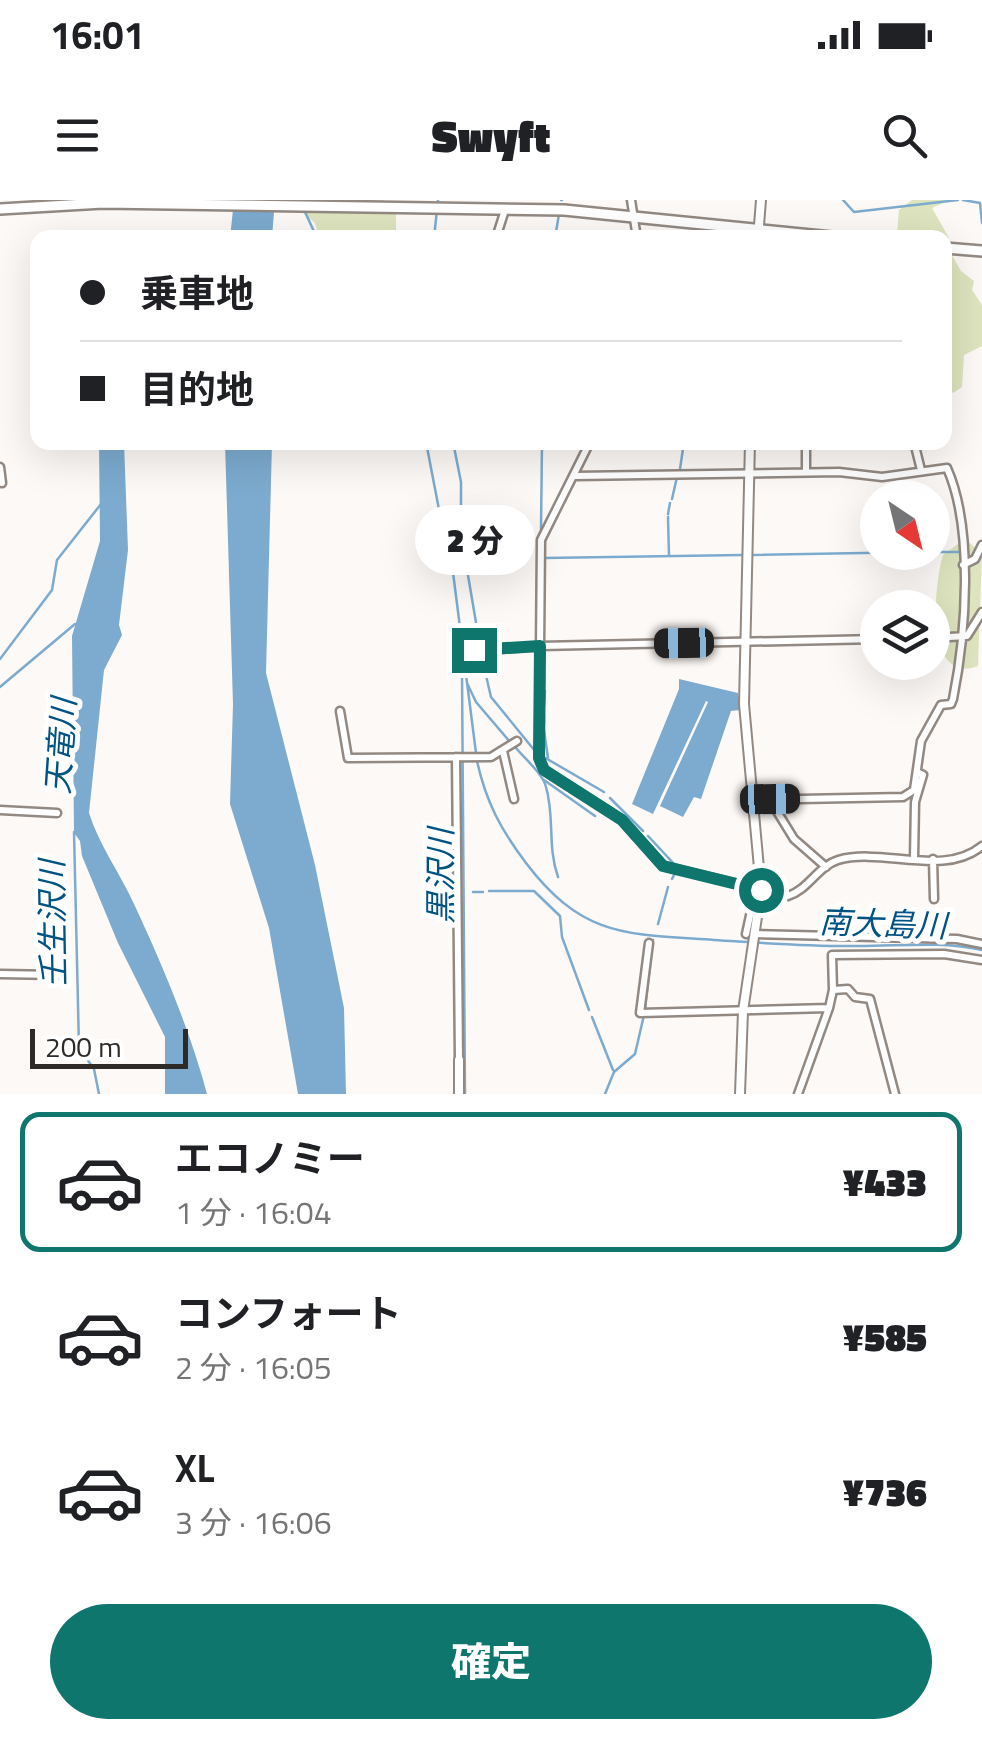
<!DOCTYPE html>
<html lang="ja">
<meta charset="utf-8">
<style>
:root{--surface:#fff;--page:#f2f2f2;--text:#202124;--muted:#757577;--line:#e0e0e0;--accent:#0f766e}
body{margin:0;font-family:"Titillium Web","Noto Sans JP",sans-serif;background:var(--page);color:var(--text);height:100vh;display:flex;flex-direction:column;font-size:38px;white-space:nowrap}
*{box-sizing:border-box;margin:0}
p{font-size:32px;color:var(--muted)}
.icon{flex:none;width:55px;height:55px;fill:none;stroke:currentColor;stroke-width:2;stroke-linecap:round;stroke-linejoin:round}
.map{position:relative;height:894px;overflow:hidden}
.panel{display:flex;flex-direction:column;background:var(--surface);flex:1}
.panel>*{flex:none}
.hud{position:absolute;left:30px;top:30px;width:922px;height:220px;border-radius:20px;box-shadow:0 10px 40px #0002;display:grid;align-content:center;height:220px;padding:0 50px;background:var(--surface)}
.needle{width:65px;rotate:145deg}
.buttons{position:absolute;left:860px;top:280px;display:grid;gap:20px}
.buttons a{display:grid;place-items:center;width:90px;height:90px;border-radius:50%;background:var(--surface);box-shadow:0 10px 40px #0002;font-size:50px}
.scale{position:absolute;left:30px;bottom:25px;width:158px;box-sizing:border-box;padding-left:10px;border:5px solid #2e2a28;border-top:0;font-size:28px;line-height:35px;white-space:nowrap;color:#2e2a28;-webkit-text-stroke:8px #fff;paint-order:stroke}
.end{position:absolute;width:45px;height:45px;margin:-22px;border:12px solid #0f766e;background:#fff;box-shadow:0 0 0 5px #fff}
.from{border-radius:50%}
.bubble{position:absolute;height:70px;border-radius:35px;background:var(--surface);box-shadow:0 10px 40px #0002;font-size:32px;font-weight:800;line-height:70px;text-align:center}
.car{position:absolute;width:30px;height:60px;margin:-30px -15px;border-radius:12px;box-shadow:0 0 8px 2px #0007;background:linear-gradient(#222 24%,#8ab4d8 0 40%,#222 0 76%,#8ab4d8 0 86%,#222 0)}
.hud b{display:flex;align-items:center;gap:35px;height:95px;font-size:38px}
.hud b+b{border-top:2px solid var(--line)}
.hud i{width:25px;height:25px;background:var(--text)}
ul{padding:18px 0 0;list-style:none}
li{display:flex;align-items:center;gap:30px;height:140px;margin:0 20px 15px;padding:0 30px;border:5px solid transparent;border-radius:20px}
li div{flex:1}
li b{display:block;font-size:38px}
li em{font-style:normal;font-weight:800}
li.selected{border-color:var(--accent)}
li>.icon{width:90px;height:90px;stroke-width:1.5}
.action{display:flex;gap:20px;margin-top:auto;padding:20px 50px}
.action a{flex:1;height:115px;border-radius:60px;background:var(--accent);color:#fff;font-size:40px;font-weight:800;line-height:115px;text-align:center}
.status{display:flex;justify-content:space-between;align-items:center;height:70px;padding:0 50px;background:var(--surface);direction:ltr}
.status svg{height:28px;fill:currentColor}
header{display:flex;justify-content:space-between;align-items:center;height:130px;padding:0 50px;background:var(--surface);font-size:45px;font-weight:800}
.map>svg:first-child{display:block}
</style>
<div class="status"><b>16:01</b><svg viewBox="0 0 49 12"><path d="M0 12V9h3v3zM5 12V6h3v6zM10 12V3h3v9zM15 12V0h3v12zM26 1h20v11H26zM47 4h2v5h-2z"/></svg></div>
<header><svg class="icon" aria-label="menu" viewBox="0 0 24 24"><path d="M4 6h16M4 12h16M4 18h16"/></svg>Swyft<svg class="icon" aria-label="search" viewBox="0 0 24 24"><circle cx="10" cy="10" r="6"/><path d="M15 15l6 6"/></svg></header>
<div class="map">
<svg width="982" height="894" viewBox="0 0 982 894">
<rect width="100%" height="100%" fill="#fdf9f6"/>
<path fill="#dde4be" d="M287,0H384L382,14H396V37H319L315,23Z
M912,0H950L932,8L949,38L897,35L899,10Z
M945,52H950L961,71L974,81L972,90L982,105V146L964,155L962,187L953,193L945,183Z
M970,343L982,354L978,466C924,486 934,384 943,355L958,344Z"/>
<path fill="#7cabcf" d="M234,0H275L272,37L230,38Z
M99,243H124L128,350L119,425L122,435L104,470L89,613C99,645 120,673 134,704C162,764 190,830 207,894H165V837L118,743L82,656L80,641L74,633L72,436L100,341Z
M272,243L266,473L315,665L344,808L346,894H298L269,728L230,604L233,504L225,243Z
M679,479L738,493L740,510L731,511L701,599L694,597L683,617L660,606L708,502L706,501L653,614L632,604L679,489Z"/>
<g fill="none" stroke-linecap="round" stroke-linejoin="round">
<path stroke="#7cabcf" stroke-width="2.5" d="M561,0H562
M843,0L854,12L958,0
M963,0L980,3L982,23
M305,12L317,38
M319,38L326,33L340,38
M434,38L438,0
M555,38L559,14
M426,242L442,325L449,341L476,553
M453,242L461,282V332
M680,269L684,242
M672,299L677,277
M668,314L670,303
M668,317L669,356
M541,330L542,242
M462,340L480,446
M544,347V358L742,355
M932,352H961
M752,355L921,352
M543,428V441
M543,449L544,483
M481,454L491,497L535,551
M0,459L52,390L57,360L101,304
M462,471L465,894
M467,483L476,502L510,542
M0,487L75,424
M544,506L545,491
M544,514V524
M544,530L548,558
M516,548C525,559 543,574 546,587C555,618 547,645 558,677
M542,556L604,592
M477,561C486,602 501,630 526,663C583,738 627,734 714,740C763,743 812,747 860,746C901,746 941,741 982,750
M544,580L595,616
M610,598L643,631
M74,632L79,848L94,869L99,894
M648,636L676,666
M672,679L675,673
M489,691H534L560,716L562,737L589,810
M473,692H483
M658,724L668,687
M645,809L653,740
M592,817L613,870
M605,894L614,872L635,854L644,815"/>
<defs>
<path id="minor" d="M631,0L637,38
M496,38L504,13
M590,242L541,340L539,558L544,570L622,620L663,666L788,696C808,690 818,666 838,660C883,647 943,678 982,646
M851,242H853
M914,242L921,270
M0,267L2,283
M806,272V242
M575,276L839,272L882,277L947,268C974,329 966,434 953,499L951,504L941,505L921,541L914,590L903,597L753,600
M963,365L975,359L982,345
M932,438L967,436L982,412
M475,451L540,446L878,439
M340,511L348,558L491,557L517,541
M503,551L514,599
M456,557L459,860
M770,600L794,639L826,667
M0,610L57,613
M914,659L915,602L923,575L917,572
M933,659L934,699
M746,734L756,688
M754,734L957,739L982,744
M649,743L640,813L829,808L833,790L832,755L944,754L982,760
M0,774L57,775
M833,790L848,789L855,797L870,799L895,894
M798,894L829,808"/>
<path id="tertiary" d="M758,38L761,0
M459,860V894
M740,894L743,811L761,690L744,504L750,242"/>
<path id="secondary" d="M0,9L103,3L564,10L842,38
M945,48L982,51"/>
</defs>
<use href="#minor" stroke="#938983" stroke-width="11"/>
<use href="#tertiary" stroke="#938983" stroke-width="12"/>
<use href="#secondary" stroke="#938983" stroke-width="14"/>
<use href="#minor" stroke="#fff" stroke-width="6"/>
<use href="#tertiary" stroke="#fff" stroke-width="8"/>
<use href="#secondary" stroke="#fff" stroke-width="9"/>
</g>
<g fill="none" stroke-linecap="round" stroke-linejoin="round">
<path stroke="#0f766e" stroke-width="12" d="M474,450L540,446L539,558L544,570L622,620L663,666L761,690"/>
</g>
<g text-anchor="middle" stroke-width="10" stroke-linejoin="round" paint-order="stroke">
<g font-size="32" font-style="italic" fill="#005382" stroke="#fff">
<text transform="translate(61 546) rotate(-86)" y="11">天竜川</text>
<text transform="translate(441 676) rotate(-90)" y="11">黒沢川</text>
<text transform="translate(53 724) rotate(-91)" y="11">壬生沢川</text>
<text transform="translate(883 724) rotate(2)" y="11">南大島川</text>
</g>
</g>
</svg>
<div class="buttons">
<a><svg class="needle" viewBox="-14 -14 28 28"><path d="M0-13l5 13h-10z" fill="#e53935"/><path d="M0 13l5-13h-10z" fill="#757577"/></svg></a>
<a><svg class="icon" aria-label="layers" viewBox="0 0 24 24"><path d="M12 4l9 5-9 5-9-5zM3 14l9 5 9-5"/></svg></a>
</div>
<div class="scale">200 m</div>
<i class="end from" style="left:761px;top:690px"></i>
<i class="end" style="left:474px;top:450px"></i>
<div class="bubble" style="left:415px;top:305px;width:120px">2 分</div>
<i class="car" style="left:684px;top:443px;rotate:269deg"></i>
<i class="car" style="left:770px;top:599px;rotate:89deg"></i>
<div class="hud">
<b><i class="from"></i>乗車地</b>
<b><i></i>目的地</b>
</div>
</div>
<section class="panel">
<ul>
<li class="selected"><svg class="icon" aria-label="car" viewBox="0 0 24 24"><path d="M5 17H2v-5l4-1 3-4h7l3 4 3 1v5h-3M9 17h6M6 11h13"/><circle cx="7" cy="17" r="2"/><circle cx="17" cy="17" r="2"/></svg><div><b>エコノミー</b><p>1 分 · 16:04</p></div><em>¥433</em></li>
<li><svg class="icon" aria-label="car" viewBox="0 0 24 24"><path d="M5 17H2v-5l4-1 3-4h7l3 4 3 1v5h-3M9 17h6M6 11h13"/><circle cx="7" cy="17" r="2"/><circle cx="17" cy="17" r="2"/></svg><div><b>コンフォート</b><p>2 分 · 16:05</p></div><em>¥585</em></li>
<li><svg class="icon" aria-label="car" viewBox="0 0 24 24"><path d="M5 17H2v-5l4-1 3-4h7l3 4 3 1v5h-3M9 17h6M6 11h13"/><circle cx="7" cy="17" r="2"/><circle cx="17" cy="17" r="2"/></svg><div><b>XL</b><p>3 分 · 16:06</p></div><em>¥736</em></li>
</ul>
<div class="action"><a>確定</a></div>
</section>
